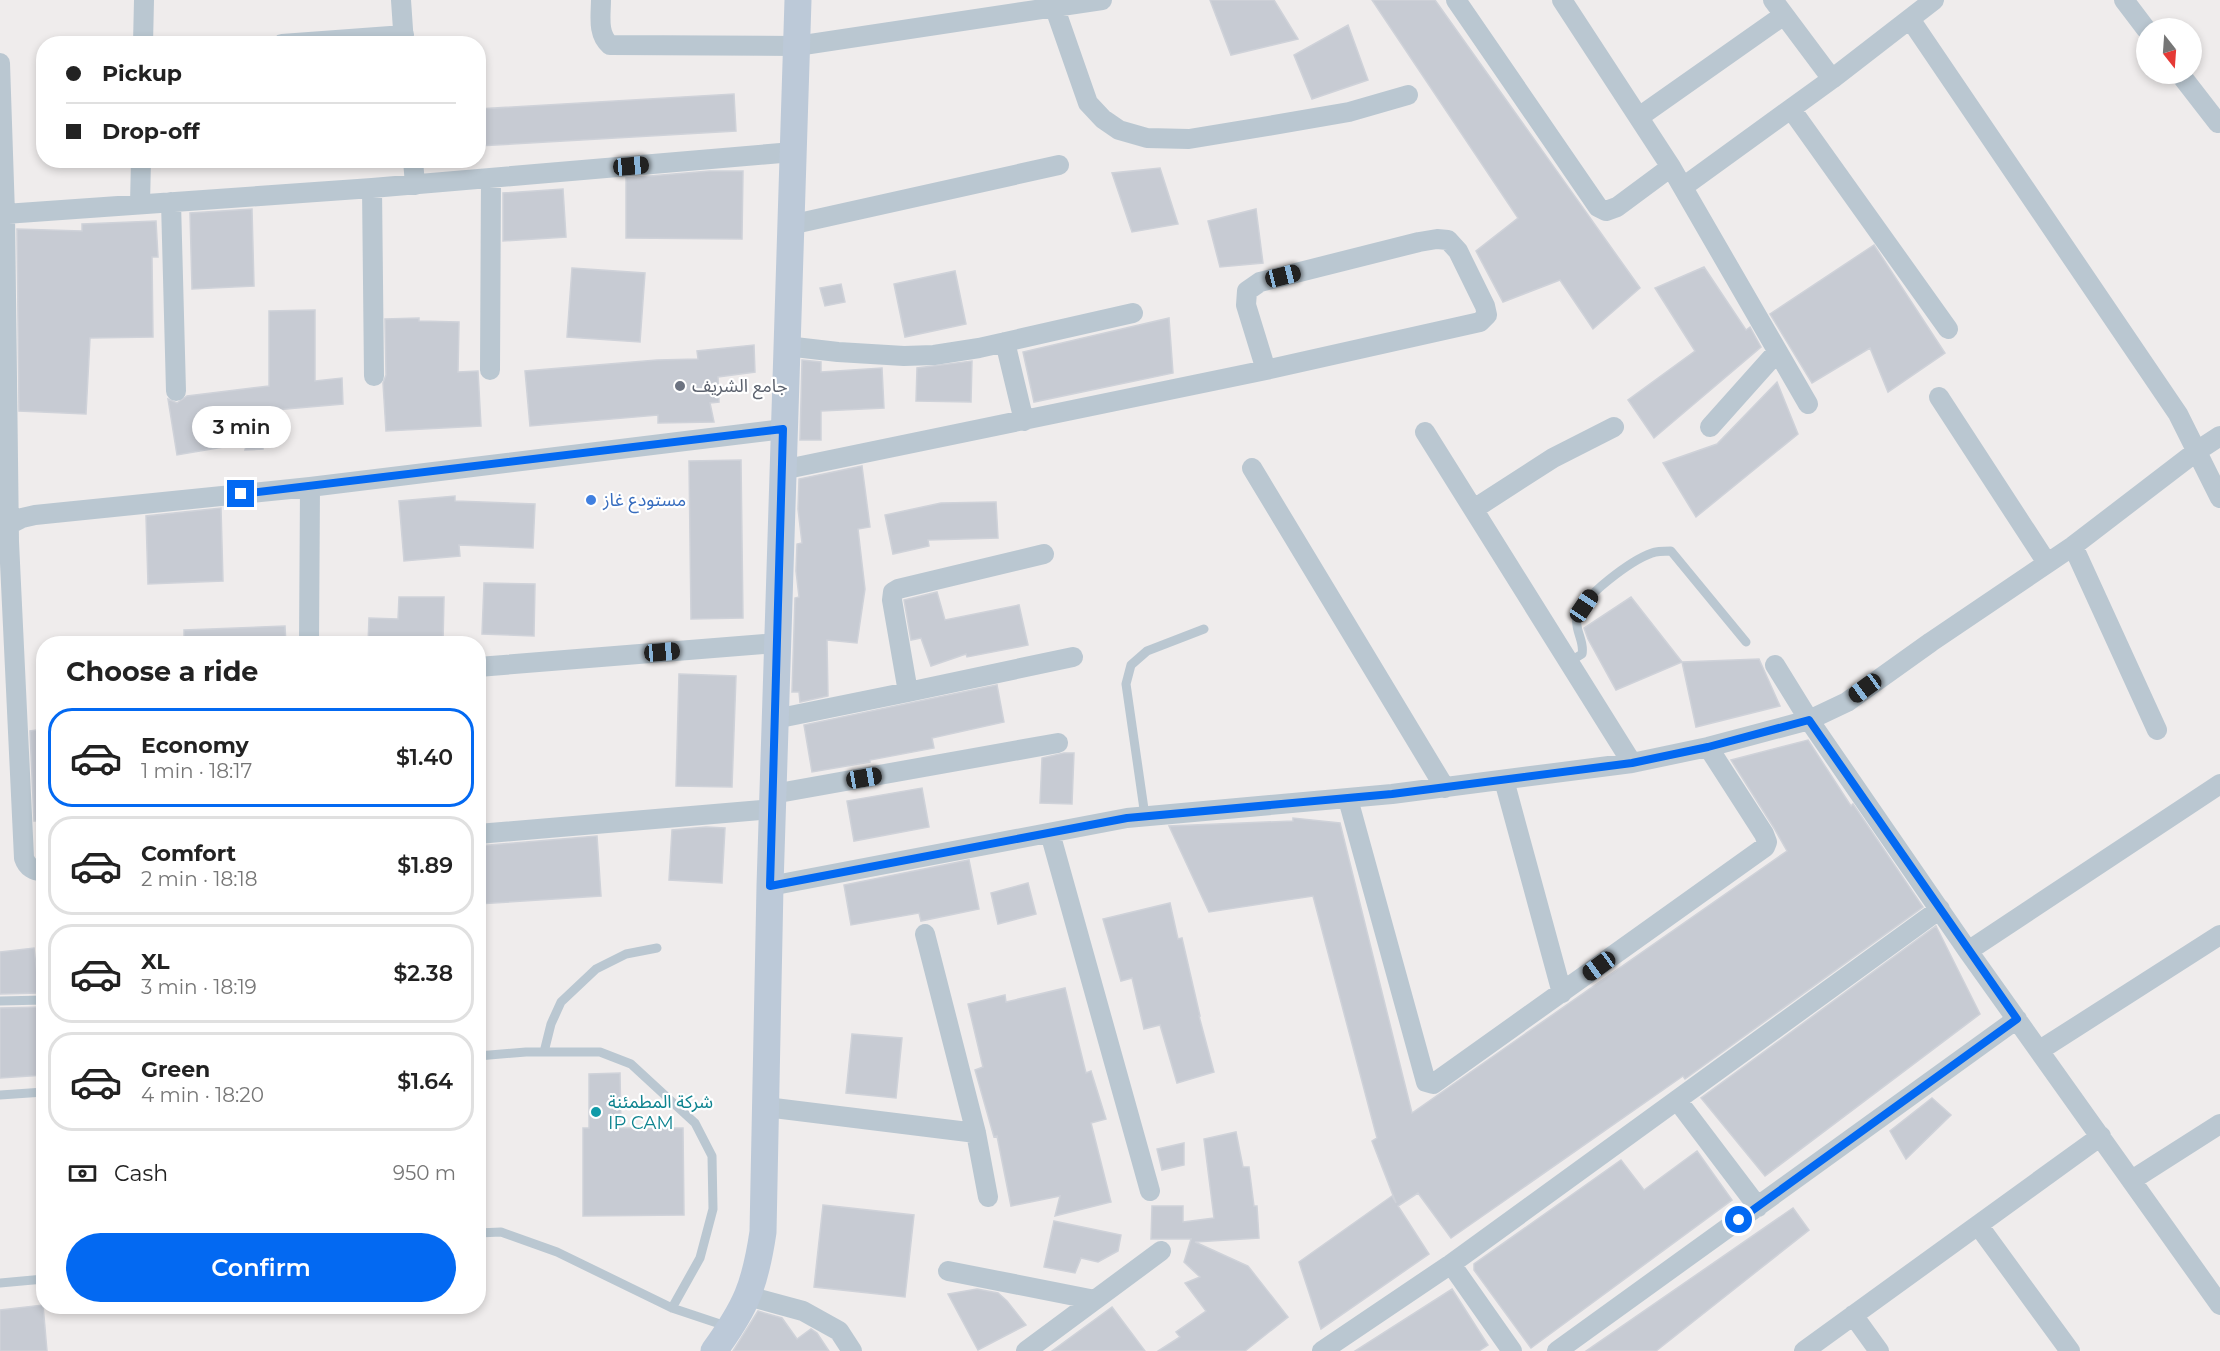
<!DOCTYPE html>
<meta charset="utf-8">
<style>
:root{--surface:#fff;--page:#f2f2f2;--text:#222;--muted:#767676;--line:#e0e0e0;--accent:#0369f2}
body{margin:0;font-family:Montserrat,"Noto Sans Arabic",sans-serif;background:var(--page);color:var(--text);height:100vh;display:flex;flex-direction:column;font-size:22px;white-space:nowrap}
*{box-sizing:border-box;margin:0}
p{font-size:20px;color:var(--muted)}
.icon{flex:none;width:33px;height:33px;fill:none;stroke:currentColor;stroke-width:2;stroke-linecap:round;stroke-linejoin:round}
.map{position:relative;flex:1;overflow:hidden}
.sheet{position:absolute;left:36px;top:636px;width:450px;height:678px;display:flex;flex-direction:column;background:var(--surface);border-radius:24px;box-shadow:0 3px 9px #0003}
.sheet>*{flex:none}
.top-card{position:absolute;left:36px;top:36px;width:450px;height:132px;border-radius:24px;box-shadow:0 3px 9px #0003;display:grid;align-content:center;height:132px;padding:0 30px;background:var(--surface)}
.needle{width:39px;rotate:163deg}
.buttons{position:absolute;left:2136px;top:18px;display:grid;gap:12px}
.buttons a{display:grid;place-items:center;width:66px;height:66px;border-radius:50%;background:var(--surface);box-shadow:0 3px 9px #0003;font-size:30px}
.end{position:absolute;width:27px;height:27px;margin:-14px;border:8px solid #0369f2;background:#fff;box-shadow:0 0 0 3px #fff}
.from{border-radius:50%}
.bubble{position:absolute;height:42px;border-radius:21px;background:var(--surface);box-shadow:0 3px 9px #0003;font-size:20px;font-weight:600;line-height:42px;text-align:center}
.car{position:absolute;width:18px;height:36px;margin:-18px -9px;border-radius:8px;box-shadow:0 0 4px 2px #0007;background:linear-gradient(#222 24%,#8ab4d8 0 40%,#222 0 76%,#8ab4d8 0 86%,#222 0)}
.top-card b{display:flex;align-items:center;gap:21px;height:57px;font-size:22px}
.top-card b+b{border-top:2px solid var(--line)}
.top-card i{width:15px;height:15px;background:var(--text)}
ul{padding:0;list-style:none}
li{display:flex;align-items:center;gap:18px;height:99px;margin:0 12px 9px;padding:0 18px;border:3px solid var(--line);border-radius:24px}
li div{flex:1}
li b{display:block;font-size:22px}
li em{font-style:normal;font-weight:600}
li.selected{border-color:var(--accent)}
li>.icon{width:54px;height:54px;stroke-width:1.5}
h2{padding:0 30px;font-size:27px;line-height:72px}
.pay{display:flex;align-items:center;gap:15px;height:66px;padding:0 30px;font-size:22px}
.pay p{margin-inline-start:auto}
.cta{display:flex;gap:12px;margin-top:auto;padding:12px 30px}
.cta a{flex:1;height:69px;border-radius:36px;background:var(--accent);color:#fff;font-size:24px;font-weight:600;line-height:69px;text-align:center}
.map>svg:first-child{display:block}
</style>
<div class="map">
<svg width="2220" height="1351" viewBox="0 0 2220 1351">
<rect width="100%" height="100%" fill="#efecec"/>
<path fill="#c7cbd3" stroke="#cfd2d9" stroke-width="1.5" d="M1210,0H1274L1298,39L1231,55Z
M1372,0H1435L1640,288L1593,329L1560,280L1503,302L1476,251L1518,218Z
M1348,25L1368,80L1312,99L1294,55Z
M734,94L736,131L478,146V109Z
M1160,168L1178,224L1132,232L1112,173Z
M710,171H743L742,239L626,238V178Z
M563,189L566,237L503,241V193Z
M252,209L254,286L192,289L190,213Z
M1256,209L1263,263L1220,267L1208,221Z
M156,221L158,257H152L153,337L90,338L86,414L19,411L17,229L82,231V224Z
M1874,245L1945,353L1888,392L1870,348L1812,383L1770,314Z
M1704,267L1746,330L1750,327L1761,347L1654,438L1628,400L1695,351L1655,288Z
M572,268L645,273L640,342L567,337Z
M955,271L966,324L905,337L894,284Z
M841,284L845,302L825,306L820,288Z
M315,310V381L342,378L343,404L263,411V449L245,450L247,443L177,455L168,399L177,403L187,396L269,386V311Z
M419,318V321L459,322L458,372L478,371L481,426L386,431L383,383L386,375L385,319Z
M1169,318L1173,373L1034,402L1023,352Z
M754,345L755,372L718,377L719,402L710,403L714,422L658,423V415L530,426L525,371L657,360L698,359L697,351Z
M802,360L821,362V372L882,368L884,408L821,411V440H800Z
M972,361L971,402L916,401L917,368Z
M1777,382L1798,434L1696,517L1663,463L1717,444Z
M741,460L743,618L691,619L689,461Z
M862,466L870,527L858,529L865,589L857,643L827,640L828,696L800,702L799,692H792L795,598L799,597L796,571L797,544L802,543L798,509L799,479Z
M455,496V501L535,504L533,548L459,545L460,556L404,561L399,501Z
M996,502L998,538L928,540L929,546L893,554L885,515L941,503Z
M221,508L223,581L148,584L146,516Z
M484,583L535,584L534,636L482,634Z
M937,592L945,620L1019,605L1028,645L967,657L966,654L931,666L921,638L911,640L904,600Z
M399,597H444L443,644H368L369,618L398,619Z
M1631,597L1682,662L1616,690L1588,639L1584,628Z
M285,626L286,644H184V630Z
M1759,659L1780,706L1696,727L1682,662Z
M679,674L736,676L732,787L676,786Z
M997,685L1004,722L932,738L934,748L870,760V762L812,772L804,725Z
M44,729V821H34L30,731Z
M1808,740L1851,806L1853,804L1923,907L1685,1079L1683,1076L1451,1238L1418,1193L1398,1206L1429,1254L1321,1329L1299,1262L1392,1196L1396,1203L1372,1141L1377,1138L1313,896L1209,912L1169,826L1293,821V818L1340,823L1412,1113L1787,851L1774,828L1731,760Z
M1064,753H1074L1072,804L1040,803L1042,758Z
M922,788L929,827L854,841L847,801Z
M706,827L725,828L722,883L669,880L672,830Z
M597,836L601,896L478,904V846Z
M969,860L979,909L921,921L919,913L851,925L844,885Z
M1028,883L1036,914L998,924L991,893Z
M1170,903L1178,939L1182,938L1200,1016H1199L1214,1072L1177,1083L1160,1025L1144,1029L1132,978L1121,981L1103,919Z
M1936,926L1980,1014L1765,1176L1701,1098Z
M34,948L39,993L0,994V952Z
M1065,988L1086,1073L1091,1071L1106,1119L1091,1123L1111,1202L1055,1216L1060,1196L1011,1206L997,1136L994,1137L975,1070L983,1067L968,1004L1005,995L1006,1002Z
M44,1007V1075L0,1078V1008Z
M852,1034L902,1038L896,1098L846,1093Z
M620,1073L621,1128H683L684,1215L583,1216V1128H589V1074Z
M1932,1098L1951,1115L1906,1159L1890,1131Z
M1236,1132L1243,1167H1249L1254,1206H1257L1259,1238L1195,1242L1248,1266L1288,1317L1245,1351H1158L1180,1337L1176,1332L1206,1311L1185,1283L1200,1277L1184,1262L1191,1239H1151L1152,1206H1183V1222L1214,1218L1204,1139Z
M1184,1143V1165L1162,1170L1157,1149Z
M1697,1151L1732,1200L1531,1348L1474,1270V1264L1621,1160L1644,1190Z
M823,1205L914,1215L905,1297L814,1287Z
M1793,1208L1809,1230L1656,1351H1586Z
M1054,1221L1121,1235L1118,1251L1098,1262L1081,1258L1075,1273L1044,1267Z
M977,1289L998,1293L1007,1301L1026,1325L978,1350L948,1294Z
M1452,1289L1488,1345L1479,1351H1355Z
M43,1305L47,1351H0V1310Z
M1112,1307L1145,1351H1052Z
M758,1311L782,1318L797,1339L811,1329L817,1333L829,1351H733Z"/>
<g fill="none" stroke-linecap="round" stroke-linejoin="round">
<path stroke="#bac7d1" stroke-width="9" d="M1569,662L1582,654C1585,641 1574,630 1577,617C1582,596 1632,560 1652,553C1657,551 1665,551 1671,551L1746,642
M1145,816L1126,684L1131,665L1147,651L1204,629
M0,1001L44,1000
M544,1052L551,1024L561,1002L596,969L626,954L657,948
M478,1056L526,1052H600L631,1064L695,1123L712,1156L713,1209L700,1258L672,1308
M0,1095L44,1092
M478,1233L501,1232L557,1252L672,1308L729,1327
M0,1283L44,1279"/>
<path stroke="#bac7d1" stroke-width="20" d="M401,0L404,44
M601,0C601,15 597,34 610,45L797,46L1102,0
M1052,0L1088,103L1103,119L1119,130L1147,138L1189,139L1268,126L1349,112L1408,95
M1456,0L1598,207L1606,211L1617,207L1671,167
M1562,0L1671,167L1808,404
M1773,0L1832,79
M2124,0L2146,29
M1910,19L2178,414L2220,498
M143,44L144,0
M282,44L404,35
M0,63L5,214L9,542L24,858C27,867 34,872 44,871
M2180,74L2218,123
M1791,109L1948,329
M1639,117L1784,15
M413,160L415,185
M1683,187L1832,79L1934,0
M372,188L374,376
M171,202L176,391
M140,204L141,160
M5,214L372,188L793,152
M790,225L1059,165
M1005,342L1024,421
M786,346L838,352L904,356L934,355L979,348L1133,313
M490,370L491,178
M1939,397L2047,563
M1710,427L1777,352
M1425,432L1632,763
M1252,468L1445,788
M782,470L1266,370L1480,322L1487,315L1485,306L1458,251L1448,240L1437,239L1419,242L1260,282L1247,291L1246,305L1266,370
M1474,509L1553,458L1614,427
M0,529L22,518L35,515L310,487L784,429
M2073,546L2157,730
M309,644L310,487
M1775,665L1809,720L1968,951L2220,1305
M478,667L777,643
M908,692L1073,657
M775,719L908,692L892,600L893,592L898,589L1044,554
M1504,780L1562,993
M773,794L1058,743
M1348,799L1426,1082L1433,1084L1765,847L1767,842L1764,834L1708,747
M1050,833L1150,1191
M478,834L772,809
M770,886L1127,818L1392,794L1632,763L1708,747L1809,720L1847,702L1931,642L2073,546L2197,451L2220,436
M925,934L976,1133L988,1197
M1968,951L2220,784
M2040,1050L2220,935
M1677,1100L1758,1207
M766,1107L976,1133
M2132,1180L2220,1124
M1978,1225L2070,1351
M1451,1264L1512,1351
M948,1271L1095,1300
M748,1296L803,1311L839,1331L852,1351
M1853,1315L1879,1351
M1026,1351L1161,1251
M1322,1351L1451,1264L1940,909
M1557,1351L2017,1019
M1804,1351L2101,1136"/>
<path stroke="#bcc9d8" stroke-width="27" d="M714,1351C746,1307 755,1286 763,1232L770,886L798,0"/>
</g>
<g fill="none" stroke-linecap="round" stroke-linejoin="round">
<path stroke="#0369f2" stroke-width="8" d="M241,494L783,429L770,886L1127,818L1392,794L1632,763L1708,747L1809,720L2017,1019L1739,1220"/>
</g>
<circle fill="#6b7280" stroke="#fff" stroke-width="2" cx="680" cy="386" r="6"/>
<circle fill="#3f7fe0" stroke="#fff" stroke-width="2" cx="591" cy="500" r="6"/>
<circle fill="#0f9aa8" stroke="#fff" stroke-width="2" cx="596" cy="1112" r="6"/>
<g text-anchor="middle" stroke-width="4.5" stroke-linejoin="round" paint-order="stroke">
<g font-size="18" fill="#5b616d" stroke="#fff" text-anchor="start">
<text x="692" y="392">جامع الشريف</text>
</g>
<g font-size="18" fill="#366cbe" stroke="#fff" text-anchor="start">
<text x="603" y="506">مستودع غاز</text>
</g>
<g font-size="18" fill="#0d838f" stroke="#fff" text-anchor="start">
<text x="608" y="1108">شركة المطمئنة<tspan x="608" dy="21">IP CAM</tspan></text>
</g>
</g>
</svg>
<div class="buttons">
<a><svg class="needle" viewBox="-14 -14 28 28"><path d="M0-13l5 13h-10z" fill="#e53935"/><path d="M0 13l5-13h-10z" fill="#767676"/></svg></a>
</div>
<i class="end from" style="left:1739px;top:1220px"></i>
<i class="end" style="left:241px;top:494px"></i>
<div class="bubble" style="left:192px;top:406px;width:99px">3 min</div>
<i class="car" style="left:631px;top:166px;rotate:85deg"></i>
<i class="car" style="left:1283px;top:276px;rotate:76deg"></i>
<i class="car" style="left:1584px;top:606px;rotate:34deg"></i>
<i class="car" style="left:662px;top:652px;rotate:85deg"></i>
<i class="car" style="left:1865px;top:688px;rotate:234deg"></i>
<i class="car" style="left:864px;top:778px;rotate:80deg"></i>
<i class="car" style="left:1599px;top:966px;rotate:234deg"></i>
<div class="top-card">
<b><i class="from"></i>Pickup</b>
<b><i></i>Drop-off</b>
</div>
<section class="sheet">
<h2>Choose a ride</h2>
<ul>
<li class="selected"><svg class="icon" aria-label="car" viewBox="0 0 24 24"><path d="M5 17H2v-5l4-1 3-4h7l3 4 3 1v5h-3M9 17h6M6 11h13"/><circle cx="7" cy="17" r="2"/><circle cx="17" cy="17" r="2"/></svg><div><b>Economy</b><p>1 min · 18:17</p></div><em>$1.40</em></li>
<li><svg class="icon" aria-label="car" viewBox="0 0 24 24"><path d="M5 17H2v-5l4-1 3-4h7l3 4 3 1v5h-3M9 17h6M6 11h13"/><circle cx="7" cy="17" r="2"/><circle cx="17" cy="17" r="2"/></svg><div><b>Comfort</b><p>2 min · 18:18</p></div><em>$1.89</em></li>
<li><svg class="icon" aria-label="car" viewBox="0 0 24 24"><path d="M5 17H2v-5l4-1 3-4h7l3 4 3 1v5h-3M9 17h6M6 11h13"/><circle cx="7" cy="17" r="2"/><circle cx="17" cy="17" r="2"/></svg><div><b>XL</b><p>3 min · 18:19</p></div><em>$2.38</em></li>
<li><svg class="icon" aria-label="car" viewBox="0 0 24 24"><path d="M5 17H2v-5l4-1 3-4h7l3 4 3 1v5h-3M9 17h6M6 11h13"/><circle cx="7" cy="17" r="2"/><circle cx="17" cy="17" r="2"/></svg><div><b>Green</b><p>4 min · 18:20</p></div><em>$1.64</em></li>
</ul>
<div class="pay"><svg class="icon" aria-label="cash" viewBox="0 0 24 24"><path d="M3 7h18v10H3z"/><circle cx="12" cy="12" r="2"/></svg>Cash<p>950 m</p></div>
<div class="cta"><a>Confirm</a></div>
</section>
</div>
